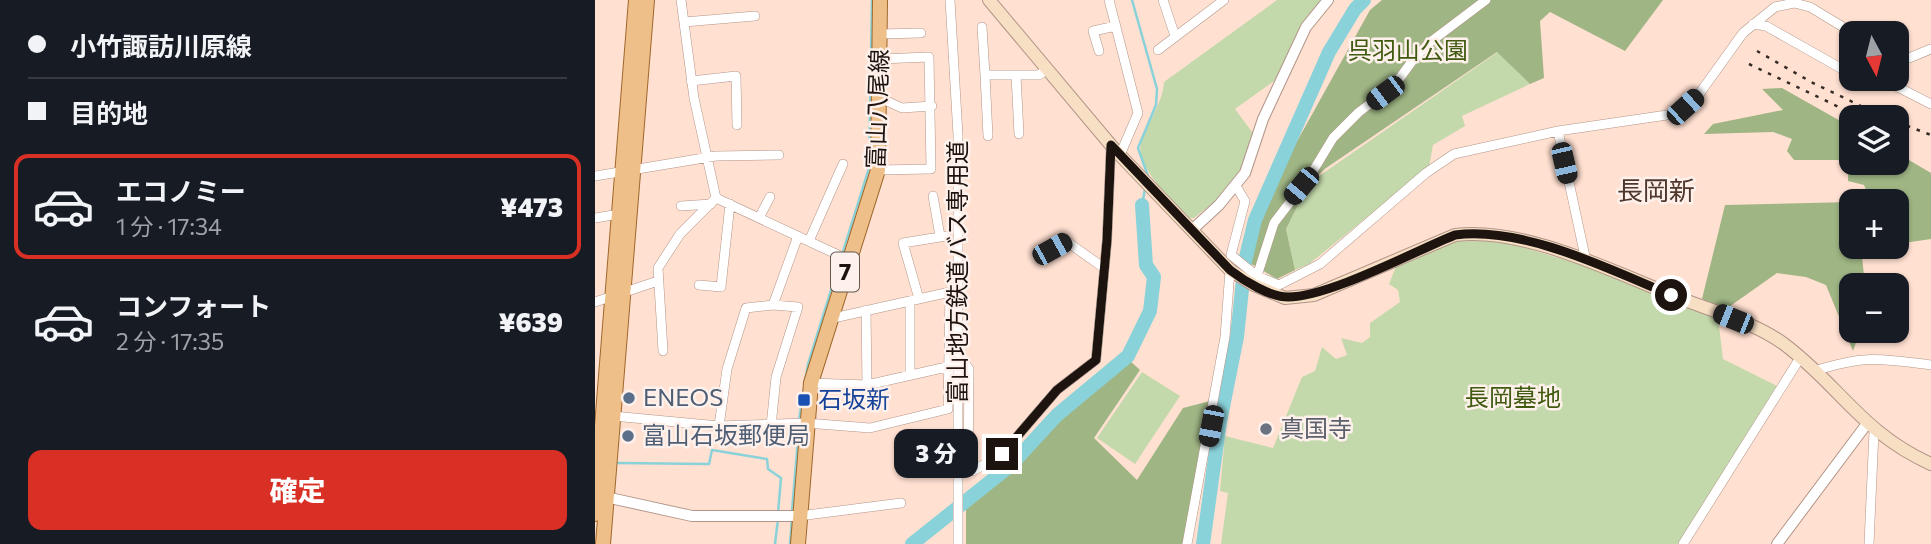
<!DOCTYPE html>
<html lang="ja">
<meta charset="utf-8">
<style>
:root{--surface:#171b24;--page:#242831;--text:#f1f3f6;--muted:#9ea1a6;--line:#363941;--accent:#d93025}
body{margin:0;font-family:Commissioner,"Noto Sans JP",sans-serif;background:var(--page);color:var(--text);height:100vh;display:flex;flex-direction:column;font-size:26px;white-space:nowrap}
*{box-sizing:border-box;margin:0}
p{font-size:23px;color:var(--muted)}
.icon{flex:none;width:38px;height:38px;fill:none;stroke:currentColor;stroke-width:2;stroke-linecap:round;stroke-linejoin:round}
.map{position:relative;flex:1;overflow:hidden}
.drawer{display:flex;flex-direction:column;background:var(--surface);width:595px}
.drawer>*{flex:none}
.guide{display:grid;align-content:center;height:154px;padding:0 28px;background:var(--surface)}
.needle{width:46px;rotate:173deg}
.fabs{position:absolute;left:1244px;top:21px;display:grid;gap:14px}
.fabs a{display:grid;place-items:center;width:70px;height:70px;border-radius:14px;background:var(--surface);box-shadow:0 2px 5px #0004;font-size:35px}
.end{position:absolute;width:32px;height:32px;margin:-16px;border:9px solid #1e140f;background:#fff;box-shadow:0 0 0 4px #fff}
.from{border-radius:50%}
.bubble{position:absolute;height:49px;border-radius:14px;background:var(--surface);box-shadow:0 2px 5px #0004;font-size:23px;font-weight:800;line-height:49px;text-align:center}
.car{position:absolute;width:21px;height:42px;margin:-21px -10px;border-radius:9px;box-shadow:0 0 5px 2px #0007;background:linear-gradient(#222 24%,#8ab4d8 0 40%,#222 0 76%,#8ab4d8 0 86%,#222 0)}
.guide b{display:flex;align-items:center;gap:24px;height:66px;font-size:26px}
.guide b+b{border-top:2px solid var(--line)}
.guide i{width:18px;height:18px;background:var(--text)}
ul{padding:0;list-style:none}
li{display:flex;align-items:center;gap:21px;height:105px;margin:0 14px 10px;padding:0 14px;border:4px solid transparent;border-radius:14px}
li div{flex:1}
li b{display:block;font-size:26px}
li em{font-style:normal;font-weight:800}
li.current{border-color:var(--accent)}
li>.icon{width:63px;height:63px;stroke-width:1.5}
.button{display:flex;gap:14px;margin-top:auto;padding:14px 28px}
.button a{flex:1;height:80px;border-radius:14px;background:var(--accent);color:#fff;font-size:28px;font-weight:800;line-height:80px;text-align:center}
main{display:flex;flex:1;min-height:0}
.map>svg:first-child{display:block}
</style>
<main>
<section class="drawer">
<div class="guide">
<b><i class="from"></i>小竹諏訪川原線</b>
<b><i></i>目的地</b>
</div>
<ul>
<li class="current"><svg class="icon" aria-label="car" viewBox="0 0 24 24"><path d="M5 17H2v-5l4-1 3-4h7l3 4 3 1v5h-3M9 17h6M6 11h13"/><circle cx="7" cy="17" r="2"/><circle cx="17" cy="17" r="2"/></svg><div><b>エコノミー</b><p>1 分 · 17:34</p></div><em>¥473</em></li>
<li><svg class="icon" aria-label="car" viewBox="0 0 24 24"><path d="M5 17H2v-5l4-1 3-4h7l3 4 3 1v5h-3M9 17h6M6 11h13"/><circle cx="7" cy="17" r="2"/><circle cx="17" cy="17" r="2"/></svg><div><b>コンフォート</b><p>2 分 · 17:35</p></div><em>¥639</em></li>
</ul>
<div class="button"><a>確定</a></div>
</section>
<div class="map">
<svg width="1336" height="544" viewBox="0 0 1336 544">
<rect width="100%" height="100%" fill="#ffe0d1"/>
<path fill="#c4d9ab" d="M682,0H727L715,14L682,79L640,109L660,136L649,165L634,190L599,218H591C578,203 540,165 546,144C552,122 567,106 569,82Z
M903,52L935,84L867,116L870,126L838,145L834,167L714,264L700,270L691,229L714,183Z
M878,232L1003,270L1123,318L1128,359L1182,386L1085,544H626L633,493L625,491L630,436L678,448L707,377L720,371L727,347L741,359L752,355L746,338L767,343L775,337V323L805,302L803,290L794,284L802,264Z
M547,372L585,396L540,464L502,438Z"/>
<path fill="#9fb584" d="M787,0H1068L1030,51L955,12L945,21L949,78L935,84L902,52L731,168L714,183L691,229L700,270L682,279L653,262L663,219L690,163L775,10Z
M1187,88L1256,127V163H1302V153L1336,173V239L1302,244V201H1266L1275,200L1269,185L1253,181V160H1199L1192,151L1197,139L1178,132L1109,134L1118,124L1188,110L1167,89Z
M1256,202V247H1266L1270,285H1256V331H1265L1258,351L1231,285L1211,277L1182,273L1131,309L1107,299L1130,205Z
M534,360L545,370L499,438L542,480L588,408L615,401L589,544H371V508L421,466L459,422Z"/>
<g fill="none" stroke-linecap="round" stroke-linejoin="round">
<path stroke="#8ad2d9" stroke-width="2.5" d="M537,0L562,89L561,105L543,148L553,176
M547,205L550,189
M204,420L213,364L274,168L277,0
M21,463L114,464L117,450L172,459L173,469L186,478L183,513
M197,511L204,427
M180,544L183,519
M195,544L197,518"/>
<path stroke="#8ad2d9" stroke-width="14" d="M317,544L416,465L462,415L533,356L555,311L559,277L551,265L547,205
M608,544L625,422L642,337L650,261L660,220L734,52L760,9L769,0"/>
<defs>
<path id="minor" d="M355,0L363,135V544
M514,0L543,113L525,155
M568,0L580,36
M89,22L160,16
M1158,24L1171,26L1256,74
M387,27L390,75
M285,34L326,33
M563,50L629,0
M504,51L498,31L521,26
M1302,57L1314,58L1336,49
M421,75L424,134
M1287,79L1336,104
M96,81L141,76L142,125
M285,98L307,108L337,106
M963,131L991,261
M393,136L390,75H444L451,70
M283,170L336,169L334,57L285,59
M0,176L121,156L184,155
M641,186L650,201L636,255L662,276L684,285L725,264L831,173L859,154L963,131L1072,115L1090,107L1102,97L1148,33L1180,7L1199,3L1215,7L1258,33
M338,196L345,236
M121,198L254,260
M86,206L116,204
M0,218L24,214
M164,218L175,197
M214,241L248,164
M457,249L471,241L509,268
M662,276L679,223L715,176L738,138L764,112L799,86L818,60L834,43L891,0
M104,285L126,287L135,204
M324,299L308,243L351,236
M315,301V374
M0,302L63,281
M178,305L203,236
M271,310L272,385
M68,351L63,268L85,234L121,198L99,98L86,0
M363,355L374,369L373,471H378L407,454L462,390L501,360L512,240L516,145
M1219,371C1270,355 1284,358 1336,365
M216,383L272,385L356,366
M18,416L124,426L211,423L275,428L353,409L355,292L234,319
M124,426L132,369L151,308L178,305L203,307L181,377L176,426
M204,516L306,503
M592,544L630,337L635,270
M1088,544L1205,358
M1274,544L1279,431"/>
<path id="tertiary" d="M598,229L624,205L650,173L668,119L711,27L733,0
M6,496L97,516H204
M1182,544L1271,425"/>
<path id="secondary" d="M394,0L520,150L635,270L659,285L690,298L719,295L860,235C929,226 1023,274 1087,299C1121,312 1160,323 1189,344C1245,386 1267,433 1336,464"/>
<path id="primary" d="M0,514L41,0
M8,544L52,0
M203,544L216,383L283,170L285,0"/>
</defs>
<use href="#minor" stroke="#b29588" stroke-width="10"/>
<use href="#tertiary" stroke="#b29588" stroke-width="12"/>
<use href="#secondary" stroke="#b29588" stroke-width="14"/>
<use href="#primary" stroke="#9f682c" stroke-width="16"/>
<use href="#minor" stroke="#fff" stroke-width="9"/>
<use href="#tertiary" stroke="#fff" stroke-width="10"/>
<use href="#secondary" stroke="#f7dfc4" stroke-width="12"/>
<use href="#primary" stroke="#efbf89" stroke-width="14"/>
<path stroke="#372b25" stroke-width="2.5" stroke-dasharray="3.5 7" stroke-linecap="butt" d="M1162,51L1218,83L1289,117
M1154,64L1246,108
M1302,122L1336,135"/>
</g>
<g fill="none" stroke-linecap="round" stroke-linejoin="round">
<path stroke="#1e140f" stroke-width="9" d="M407,454L462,390L501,360L512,240L516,145L635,270C649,281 675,297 693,297C734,297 818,252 860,235C928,226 1014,269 1076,295"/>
</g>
<g fill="#5c6f8a" stroke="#fef1ec" stroke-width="2.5">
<circle cx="34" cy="398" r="7"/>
<circle cx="33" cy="436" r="7"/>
</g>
<rect fill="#1a4fb4" stroke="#fef1ec" stroke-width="2.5" x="202" y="393" width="14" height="14" rx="3.5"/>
<circle fill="#6b7280" stroke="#fef1ec" stroke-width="2.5" cx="671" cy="429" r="7"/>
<g text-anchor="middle" stroke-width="5" stroke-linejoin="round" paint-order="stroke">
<rect fill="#fef1ec" stroke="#615651" stroke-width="2" x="236" y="252.5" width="28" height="39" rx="5"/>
<g font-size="23" font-weight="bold" fill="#1e140f">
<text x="250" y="280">7</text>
</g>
<g font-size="24" fill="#405a10" stroke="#fef1ec">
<text x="813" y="59">呉羽山公園</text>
<text x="918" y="406">長岡墓地</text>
</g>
<g font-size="24" fill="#1e140f" stroke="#fef1ec">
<text transform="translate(283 109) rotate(-88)" y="8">富山八尾線</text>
<text transform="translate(363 272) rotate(-90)" y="8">富山地方鉄道バス専用道</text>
</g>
<g font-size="24" fill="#4e5e75" stroke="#fef1ec" text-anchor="start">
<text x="48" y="406">ENEOS</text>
<text x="47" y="444">富山石坂郵便局</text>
</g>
<g font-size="24" fill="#164399" stroke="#fef1ec" text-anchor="start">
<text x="223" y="408">石坂新</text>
</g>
<g font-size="24" fill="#5b616d" stroke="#fef1ec" text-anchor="start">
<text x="685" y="437">真国寺</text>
</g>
<g font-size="26" fill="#4f372c" stroke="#fef1ec">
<text x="1061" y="200">長岡新</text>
</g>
</g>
</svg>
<div class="fabs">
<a><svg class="needle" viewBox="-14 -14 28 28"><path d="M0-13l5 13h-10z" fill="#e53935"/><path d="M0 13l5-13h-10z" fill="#9ea1a6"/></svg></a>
<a><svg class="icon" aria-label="layers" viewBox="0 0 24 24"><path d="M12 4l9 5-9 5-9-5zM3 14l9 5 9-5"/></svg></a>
<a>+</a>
<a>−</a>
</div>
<i class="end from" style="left:1076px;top:295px"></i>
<i class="end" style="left:407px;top:454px"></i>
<div class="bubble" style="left:299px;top:429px;width:84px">3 分</div>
<i class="car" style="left:790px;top:93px;rotate:233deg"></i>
<i class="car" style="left:1090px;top:107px;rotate:48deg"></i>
<i class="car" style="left:969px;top:163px;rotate:167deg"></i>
<i class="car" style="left:706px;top:186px;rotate:220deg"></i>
<i class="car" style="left:457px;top:249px;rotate:61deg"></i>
<i class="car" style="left:1138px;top:319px;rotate:292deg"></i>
<i class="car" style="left:616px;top:426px;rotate:191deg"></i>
</div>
</main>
